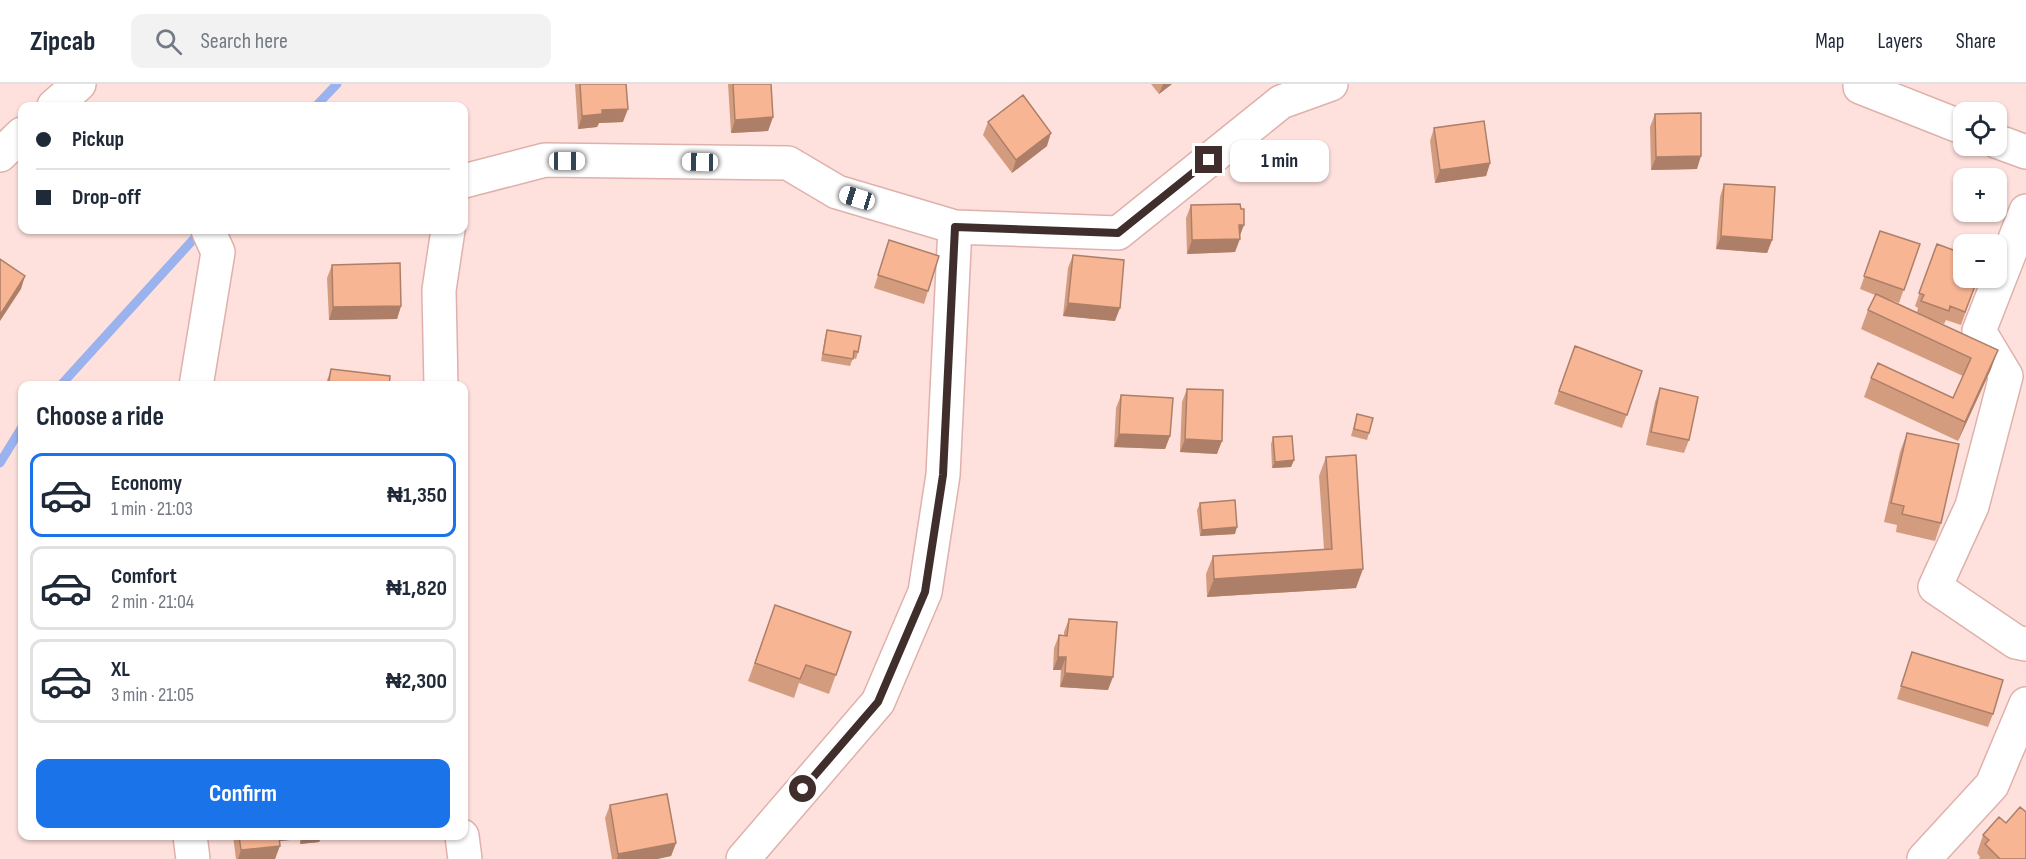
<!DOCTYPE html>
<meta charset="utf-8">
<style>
:root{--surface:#fff;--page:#f2f2f3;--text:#1f2937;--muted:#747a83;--line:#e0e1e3;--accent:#1a73e8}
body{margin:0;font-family:"Sofia Sans Condensed",sans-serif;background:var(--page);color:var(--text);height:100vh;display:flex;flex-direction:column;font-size:22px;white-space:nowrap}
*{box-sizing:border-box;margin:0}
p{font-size:20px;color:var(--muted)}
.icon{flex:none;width:33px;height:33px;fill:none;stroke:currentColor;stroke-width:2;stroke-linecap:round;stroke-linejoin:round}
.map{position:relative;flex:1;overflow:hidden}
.panel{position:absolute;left:18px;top:297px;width:450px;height:459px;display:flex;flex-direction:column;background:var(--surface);border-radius:12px;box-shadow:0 2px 4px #0004}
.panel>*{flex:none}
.top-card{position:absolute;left:18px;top:18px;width:450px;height:132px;border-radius:12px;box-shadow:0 2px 4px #0004;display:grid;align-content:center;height:132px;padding:0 18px;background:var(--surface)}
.fabs{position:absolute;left:1953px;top:18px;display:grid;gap:12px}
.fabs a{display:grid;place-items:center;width:54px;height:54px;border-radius:12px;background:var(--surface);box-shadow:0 2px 4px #0004;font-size:30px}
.end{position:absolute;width:27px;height:27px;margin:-14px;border:8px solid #402e2c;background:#fff;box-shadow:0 0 0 3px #fff}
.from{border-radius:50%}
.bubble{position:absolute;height:42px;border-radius:12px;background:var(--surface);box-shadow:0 2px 4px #0004;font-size:20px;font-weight:700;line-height:42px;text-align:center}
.car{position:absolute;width:18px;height:36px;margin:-18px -9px;border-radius:8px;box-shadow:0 0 4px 2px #0007;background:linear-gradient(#fff 24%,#345 0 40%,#fff 0 76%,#345 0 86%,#fff 0)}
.top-card b{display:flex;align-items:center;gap:21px;height:57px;font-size:22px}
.top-card b+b{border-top:2px solid var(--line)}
.top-card i{width:15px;height:15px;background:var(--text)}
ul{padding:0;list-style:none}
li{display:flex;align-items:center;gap:18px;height:84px;margin:0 12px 9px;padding:0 6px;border:3px solid var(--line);border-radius:12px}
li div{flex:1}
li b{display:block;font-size:22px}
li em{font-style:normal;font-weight:700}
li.on{border-color:var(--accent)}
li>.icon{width:54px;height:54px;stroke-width:1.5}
h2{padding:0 18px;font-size:27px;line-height:72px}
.cta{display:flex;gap:12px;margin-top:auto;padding:12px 18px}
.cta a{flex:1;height:69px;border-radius:12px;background:var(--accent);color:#fff;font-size:24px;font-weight:700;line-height:69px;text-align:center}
header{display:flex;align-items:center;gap:36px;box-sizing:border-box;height:84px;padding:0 30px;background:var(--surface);border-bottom:2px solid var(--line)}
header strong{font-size:28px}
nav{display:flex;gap:33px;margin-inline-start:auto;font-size:21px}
.search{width:420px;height:54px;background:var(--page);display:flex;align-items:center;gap:15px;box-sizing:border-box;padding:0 21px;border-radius:12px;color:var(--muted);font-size:22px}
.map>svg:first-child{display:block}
</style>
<header>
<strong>Zipcab</strong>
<div class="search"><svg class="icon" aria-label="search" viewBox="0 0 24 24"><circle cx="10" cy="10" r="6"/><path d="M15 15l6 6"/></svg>Search here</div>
<nav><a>Map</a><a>Layers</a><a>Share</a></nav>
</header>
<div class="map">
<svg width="2026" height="775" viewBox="0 0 2026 775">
<rect width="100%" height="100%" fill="#fee0dc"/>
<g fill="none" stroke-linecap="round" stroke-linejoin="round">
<path stroke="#9ab2ed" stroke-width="9" d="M316,22L337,0
M60,302L201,147
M0,379L22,343"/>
<defs>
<path id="street" d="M1860,0V3L1964,44
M54,22L79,0
M1996,57L2026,68
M0,71L22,50
M464,97L545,76L788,79L837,108L955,143L1118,149L1281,18L1331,0
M2026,127L1979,247L2006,292L1972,422L1935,503L2016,558L2026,560
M196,302L218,168L208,146
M441,302L439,206L448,146
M190,752L193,775
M462,752L465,775
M743,775L878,618L925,508L943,391L955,143
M1924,775L1992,701L2026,620"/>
</defs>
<use href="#street" stroke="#dfb1ab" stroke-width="36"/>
<use href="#street" stroke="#fff" stroke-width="33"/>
</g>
<path fill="#d49c7f" d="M575,0H626L623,38L599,39L597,43L578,45Z
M728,0H771L773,33L768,47L731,49Z
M1151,0H1172L1159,10Z
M1655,30L1697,85L1651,86L1650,43Z
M988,38L1047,62L1012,89L983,51Z
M1434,44L1490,79L1486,92L1435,99L1430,57Z
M1724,100L1772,156L1767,169L1716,165L1720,113Z
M1191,121L1240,152L1235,168L1187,170L1186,134Z
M1880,147L1920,160L1899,219L1886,214L1917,228L1918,224L1915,222L1937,160L1978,194L1961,241L1946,236L1944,240L1933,236L1991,285L1958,357L1864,313L1871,294L1953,314L1963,292L1861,245L1868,226L1875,211L1860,205Z
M889,156L928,207L924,220L874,204Z
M1073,171L1115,237L1063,232L1068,184Z
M332,181L401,222L397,235L329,236L327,194Z
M827,246L858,268L856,275L853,274L850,282L821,277L825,253Z
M1575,262L1642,287L1622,344L1554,320Z
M331,285L389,302H325Z
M1660,304L1689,356L1684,369L1646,361L1655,318Z
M1187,305L1217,370L1180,368L1182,318Z
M1121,311L1170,352L1165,365L1114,363L1116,324Z
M1357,330L1369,349L1367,356L1351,352Z
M1907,349L1941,439L1935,457L1896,448L1897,441L1884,438L1900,368Z
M1273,353L1294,376L1291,383L1272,384L1271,360Z
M1326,373L1356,504L1207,513L1206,490L1213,472L1324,465L1319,392Z
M1200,419L1235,450L1200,452L1197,426Z
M775,521L851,548L829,610L799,599L794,614L748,597Z
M1069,535L1108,606L1060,603L1061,586H1053L1054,564L1059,551L1064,552V548Z
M1912,568L1993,630L1988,643L1897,615Z
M610,721L676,759L671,772L657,775H612L605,734Z
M1983,751L2026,775H1979L1980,773L1977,769Z
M233,752H322L319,758L300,760V755L280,757L275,775H236Z"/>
<path fill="#ad7f68" d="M1163,0H1172L1159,10Z
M628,25L623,38L599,39L597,43L578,45L582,32L602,26Z
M773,33L768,47L731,49L735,36Z
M1051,49L1047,62L1012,89L1016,76Z
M1701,72L1697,85L1651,86L1656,73Z
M1490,79L1486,92L1435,99L1440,86Z
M1239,141H1244L1239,154Z
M1721,152L1772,156L1767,169L1716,165Z
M1240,155L1235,168L1187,170L1192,156Z
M25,192L21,205L0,237V231Z
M1068,219L1120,224L1115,237L1063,232Z
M401,222L397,235L329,236L333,223Z
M1998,266L1991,285L1958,357L1965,338Z
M1119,350L1170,352L1165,365L1114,363Z
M1185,355L1222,357L1217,370L1180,368Z
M1294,376L1291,383L1272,384L1275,378Z
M1237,443L1235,450L1200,452L1202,446Z
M1363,485L1356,504L1207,513L1214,495Z
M1058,573H1066L1061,586H1053Z
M1065,589L1113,593L1108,606L1060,603Z
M281,752H301L300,755L280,757Z
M303,752H322L319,758L300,760Z
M676,759L671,772L657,775H617L618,770Z
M280,762L275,775H238L241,766Z"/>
<path fill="#f7b594" stroke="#ad7f68" stroke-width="1.5" d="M580,0H626L628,25L602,26V30L582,32Z
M733,0H771L773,33L735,36Z
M1023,11L1051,49L1016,76L988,38Z
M1701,29V72L1656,73L1655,30Z
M1484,37L1490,79L1440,86L1434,44Z
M1724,100L1775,103L1772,156L1721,152Z
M1240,120L1241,125H1244V141H1239L1240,155L1192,156L1191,121Z
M1880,147L1920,160L1904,206L1864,192Z
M889,156L939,172L928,207L878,191Z
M1937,160L1964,170V194H1978L1965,228L1950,222L1949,227L1921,217L1924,211L1919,209Z
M1073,171L1124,176L1120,224L1068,219Z
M0,175L25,192L0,231Z
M400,179L401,222L333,223L332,181Z
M1876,210L1998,266L1965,338L1871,294L1878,279L1953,314L1971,274L1868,226Z
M827,246L861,252L858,268L854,267L853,275L823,270Z
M1575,262L1642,287L1627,331L1559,307Z
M331,285L390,292L389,302H328Z
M1660,304L1698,313L1689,356L1651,348Z
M1187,305L1223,306L1222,357L1185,355Z
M1121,311L1173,314L1170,352L1119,350Z
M1357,330L1373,334L1369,349L1354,345Z
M1907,349L1959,360L1941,439L1902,430L1904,422L1891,419Z
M1292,352L1294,376L1275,378L1273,353Z
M1356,371L1363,485L1214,495L1213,472L1332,465L1326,373Z
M1235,416L1237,443L1202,446L1200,419Z
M775,521L851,548L836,591L806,581L800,595L755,579Z
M1069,535L1117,538L1113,593L1065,589L1066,573H1058L1059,551L1067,552Z
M1912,568L2003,596L1993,630L1901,602Z
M667,710L676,759L618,770L610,721Z
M2020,723L2026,728V775H2000L1985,760L1989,756L1983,751L1999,733L2006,739Z
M239,752H279L280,762L241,766Z"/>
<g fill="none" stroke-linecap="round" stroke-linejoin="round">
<path stroke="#402e2c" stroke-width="8" d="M803,705L878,618L925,508L943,391L955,143L1118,149L1209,76"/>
</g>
</svg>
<div class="fabs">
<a><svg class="icon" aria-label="locate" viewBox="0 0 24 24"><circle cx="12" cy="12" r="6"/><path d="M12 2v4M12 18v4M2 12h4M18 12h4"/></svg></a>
<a>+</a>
<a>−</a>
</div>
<i class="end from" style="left:803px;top:705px"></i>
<i class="end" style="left:1209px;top:76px"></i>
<div class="bubble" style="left:1230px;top:56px;width:99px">1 min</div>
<i class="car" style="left:567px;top:77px;rotate:90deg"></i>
<i class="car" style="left:700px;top:78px;rotate:271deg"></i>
<i class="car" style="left:857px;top:114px;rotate:287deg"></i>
<div class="top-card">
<b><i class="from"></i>Pickup</b>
<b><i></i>Drop-off</b>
</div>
<section class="panel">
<h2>Choose a ride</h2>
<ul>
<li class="on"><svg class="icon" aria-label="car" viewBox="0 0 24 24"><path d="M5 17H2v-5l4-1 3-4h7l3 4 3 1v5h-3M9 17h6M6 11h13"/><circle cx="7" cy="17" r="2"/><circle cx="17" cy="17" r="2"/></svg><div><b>Economy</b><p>1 min · 21:03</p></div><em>₦1,350</em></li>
<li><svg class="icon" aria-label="car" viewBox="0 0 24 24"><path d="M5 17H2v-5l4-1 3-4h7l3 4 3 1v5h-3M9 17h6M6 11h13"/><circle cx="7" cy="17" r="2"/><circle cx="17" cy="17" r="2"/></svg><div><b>Comfort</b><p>2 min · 21:04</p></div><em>₦1,820</em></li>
<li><svg class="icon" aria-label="car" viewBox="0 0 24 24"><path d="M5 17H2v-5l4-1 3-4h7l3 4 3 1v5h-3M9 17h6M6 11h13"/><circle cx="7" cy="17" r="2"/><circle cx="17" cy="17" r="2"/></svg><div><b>XL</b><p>3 min · 21:05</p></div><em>₦2,300</em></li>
</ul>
<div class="cta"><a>Confirm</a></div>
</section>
</div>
